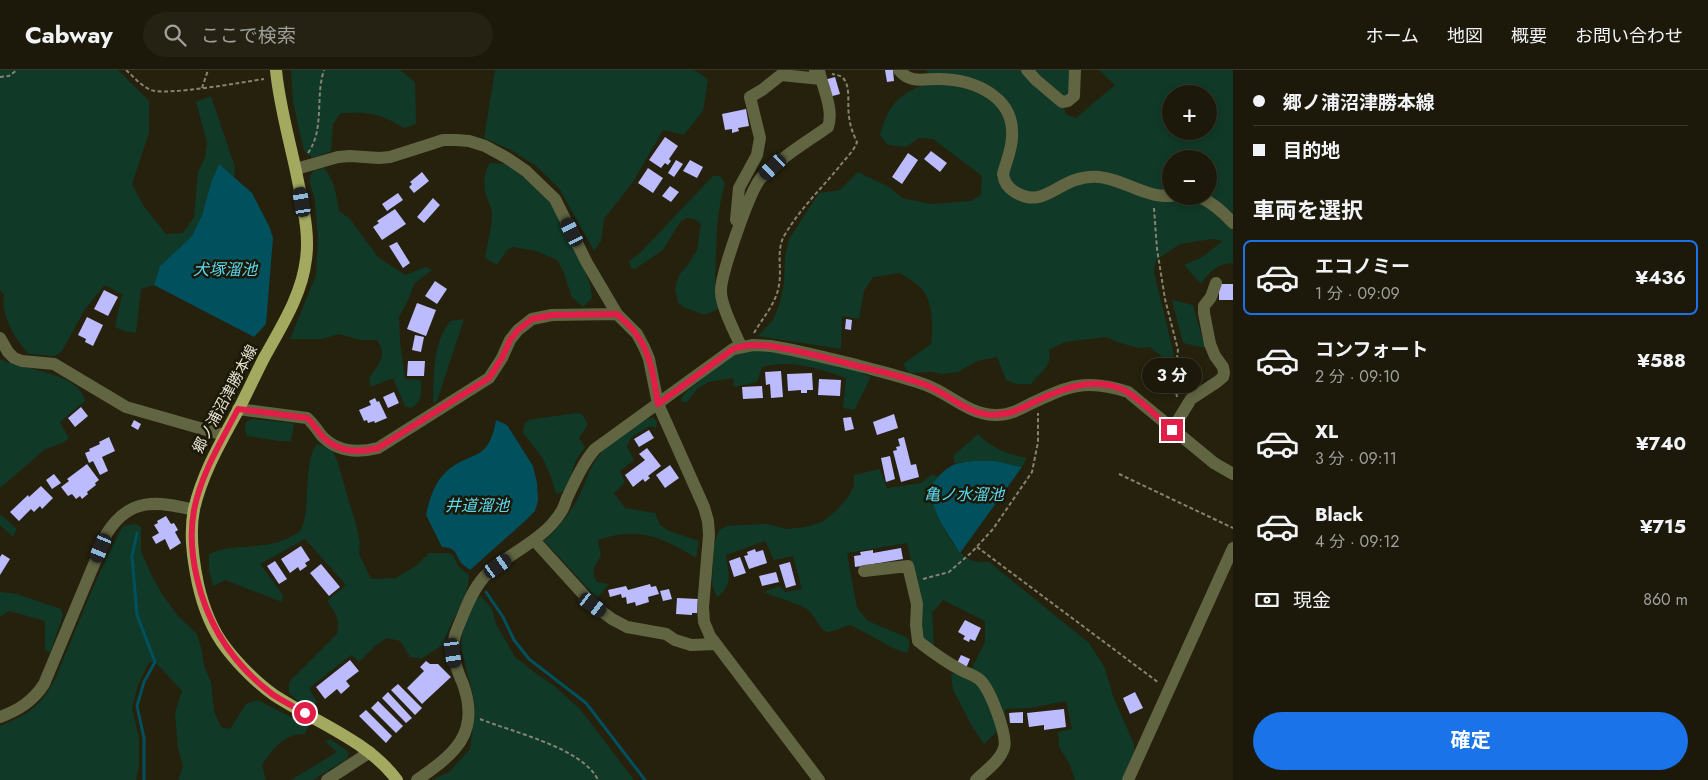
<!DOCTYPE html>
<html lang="ja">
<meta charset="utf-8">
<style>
:root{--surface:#1c190a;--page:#252213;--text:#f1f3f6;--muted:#a0a09c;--line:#3a382b;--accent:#1a73e8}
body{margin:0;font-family:Jost,"Noto Sans JP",sans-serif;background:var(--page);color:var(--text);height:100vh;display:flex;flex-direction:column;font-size:19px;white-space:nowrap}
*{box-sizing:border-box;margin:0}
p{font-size:16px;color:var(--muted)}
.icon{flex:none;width:28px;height:28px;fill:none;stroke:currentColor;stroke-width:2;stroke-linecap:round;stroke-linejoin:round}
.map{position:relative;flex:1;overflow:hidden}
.side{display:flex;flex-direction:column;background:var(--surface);width:475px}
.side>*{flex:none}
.top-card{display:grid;align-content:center;height:110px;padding:0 20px;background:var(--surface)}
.tools{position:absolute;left:1162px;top:15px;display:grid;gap:10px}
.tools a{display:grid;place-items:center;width:55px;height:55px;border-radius:50%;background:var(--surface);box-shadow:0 2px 8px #0003,0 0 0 1px var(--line);font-size:25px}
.end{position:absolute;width:22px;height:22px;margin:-11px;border:6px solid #e11d48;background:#fff;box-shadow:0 0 0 2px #fff}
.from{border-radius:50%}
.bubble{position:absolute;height:35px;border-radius:18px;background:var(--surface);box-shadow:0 2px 8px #0003,0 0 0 1px var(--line);font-size:16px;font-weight:700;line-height:35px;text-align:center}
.car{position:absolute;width:15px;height:30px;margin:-15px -8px;border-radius:6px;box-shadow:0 0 4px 1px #0007;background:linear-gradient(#222 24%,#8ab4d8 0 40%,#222 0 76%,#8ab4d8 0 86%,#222 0)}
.top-card b{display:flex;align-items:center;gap:18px;height:48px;font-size:19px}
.top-card b+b{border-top:1px solid var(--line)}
.top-card i{width:12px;height:12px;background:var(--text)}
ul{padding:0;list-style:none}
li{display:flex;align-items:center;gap:15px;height:75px;margin:0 10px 8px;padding:0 10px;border:2px solid transparent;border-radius:8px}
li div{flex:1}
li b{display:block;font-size:19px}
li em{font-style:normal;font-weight:700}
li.selected{border-color:var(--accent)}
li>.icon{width:45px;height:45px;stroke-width:1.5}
h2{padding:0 20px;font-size:22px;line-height:60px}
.pay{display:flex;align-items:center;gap:12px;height:55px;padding:0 20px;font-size:19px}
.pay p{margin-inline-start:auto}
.cta{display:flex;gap:10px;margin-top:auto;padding:10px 20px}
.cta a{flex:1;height:58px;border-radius:30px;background:var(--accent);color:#fff;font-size:20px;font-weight:700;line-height:58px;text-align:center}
header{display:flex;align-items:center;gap:30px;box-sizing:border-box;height:70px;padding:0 25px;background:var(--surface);border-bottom:1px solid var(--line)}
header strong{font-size:24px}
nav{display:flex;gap:28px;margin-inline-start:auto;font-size:18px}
.search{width:350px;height:45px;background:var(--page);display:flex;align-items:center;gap:12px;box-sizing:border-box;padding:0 18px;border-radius:28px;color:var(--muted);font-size:19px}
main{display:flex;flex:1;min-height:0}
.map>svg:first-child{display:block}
</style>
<header>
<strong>Cabway</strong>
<div class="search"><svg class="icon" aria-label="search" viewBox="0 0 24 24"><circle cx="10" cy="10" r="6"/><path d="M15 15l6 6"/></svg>ここで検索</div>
<nav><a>ホーム</a><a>地図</a><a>概要</a><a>お問い合わせ</a></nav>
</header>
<main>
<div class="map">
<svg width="1233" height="710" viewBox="0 0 1233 710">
<rect width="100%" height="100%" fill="#25210d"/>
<path fill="#113928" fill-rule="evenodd" d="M0,0H118L149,31V63L132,114L143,135L166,164L183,163L194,147L198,102L205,87L207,72L196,32L211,26L235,97L234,108L219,95L212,110L202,145L192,166L160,196L154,215L141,219L136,263L124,261L115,257L122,224L105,215L85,239L62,281L55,286L29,284C15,270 0,244 4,225L0,220Z
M291,0H400L415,12L416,54L404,58C379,43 370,42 341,43L333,54L331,81L313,88L304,81L293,32Z
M495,0H694L708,9L703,41L684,65L663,60L633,112L604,149L601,171L594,181L559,118L536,96L511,80L484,68Z
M926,0H1070L1071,21L1064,38L1066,44L1076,48L1115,15L1099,0H1233V193C1218,193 1209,202 1201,214L1184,195L1202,187L1223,171L1212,169L1180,174L1156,190L1154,202L1174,285L1171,292L1167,291L1150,277L1139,278L1120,273L1106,267L1065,272L1049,280C1052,298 1041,301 1031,314H1016L1006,310L997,287L977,291L958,302L942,304L931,302L909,303L903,294L931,274C933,257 934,231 920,217C915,212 907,208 900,203L873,207L864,221L859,249L842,246L841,279L758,266L773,250L780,233L784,212L785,187L789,169L819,123L840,120L858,102L889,117L902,128L931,134L971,131L981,125L982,106L933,69L919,68L906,77L888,75L880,65C887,39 897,24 924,15L928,3ZM1171,24H1209V61H1171ZM1171,89H1209V126H1171Z
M490,93L505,94L535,115L564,147L590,214L592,228L583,237L572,227L563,201L557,190L536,181L513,177L507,180L497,195L485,188C487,173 492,159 492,144C492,138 489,133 487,128C483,117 483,103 490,93Z
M324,98C335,111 336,125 339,141L350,149L378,187L405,205L426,197L432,200L414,214L410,226L399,247L400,271L405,309L421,310C421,323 423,331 411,338L405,336L393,308L371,317L369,308C379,293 388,287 377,270H360L339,264L322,269H290L316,205L318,168L315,130L310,114V105L315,100Z
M713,106H720L725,112L720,134L717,157L715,208V224L720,238L705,245L683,237L678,232L675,219L679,205L689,193L697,180L701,154L694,149L687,148L681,151L663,180L635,199L631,198L629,191L638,185Z
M1172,230L1193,235L1205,278L1183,273Z
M464,249L437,331L433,333C434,306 432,274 450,251Z
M768,279L853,299L871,307L854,340L843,338L846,308C818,298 791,289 762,297L757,312L734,317L733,308L709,312L698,318L686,333L682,331L681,328L687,321L730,287L745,280Z
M0,289C21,300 80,302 85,331L60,352L69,368L64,372L44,380L0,418Z
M576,343L582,344L588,354L579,368L585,377L575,392L567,420L556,424L551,407L542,387L523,363L524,355L528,350Z
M652,347L657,352L656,358L650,356L631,367L627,377L634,390L620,401L625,412L614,423L625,438L655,443L660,455L669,461L699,471L696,488C662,467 638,456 598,470L601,486C595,495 590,502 597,512L609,514L597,528L544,471C558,458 570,444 579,426C585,414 589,399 597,388C610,370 633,356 652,347Z
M252,349L291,353L294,355L291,371H279L247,366L245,360L246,352Z
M978,364C993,379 1007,384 1027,388L1022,397C999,392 977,389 954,393V385Z
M317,374L331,379L337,390L356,455L360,473L359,484L371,509L396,508L417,495L429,483H449L453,485L458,496L469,505C469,530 449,550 444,574L421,589L410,587L400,571L387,568L375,576L359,592L351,585L309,618L317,632L313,637L298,631L289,623V612L337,564C340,547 336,544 327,531L346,515L305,469L260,494L283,525L282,532L225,510L213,516L209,501V484C232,473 260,480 284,470C288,468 294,465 298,463C313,449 301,394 317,374Z
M880,399L887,418L921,413L932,404L938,407L931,415C931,437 951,483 973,491C978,492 984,492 989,492L1089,573L1105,598L1113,626L1134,674V687L1123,710H1075L1069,693L1059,677L1058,662L1072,659L1066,631L1030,638L1005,639L1006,653L984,674L972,656L953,620L951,605L956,602L967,608L985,572V551L943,530L932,543L934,574H927L921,563L922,537L907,473L847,483L857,538L868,551L908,568L910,575L907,583L895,579L851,555C846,556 831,562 829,562C821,563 815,545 808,540C799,533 775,527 763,522L779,516L785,522L802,519L793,486L774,490L765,471L726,485C728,502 734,515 717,527L712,515L714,475L719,460L727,456L766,454L788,459L805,457L822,452L836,441L848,427L854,416V405Z
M0,444L17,459L13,467L0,455Z
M136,454L141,457V481L151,504L162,524L178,546L197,564L202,581L204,596L211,612L214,641L221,657L230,659L246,634L258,630L308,656L305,664C284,663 272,680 262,695L266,710H178L183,696L178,678L175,643L182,621L157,594L149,592L138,615L132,638L139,668V696L136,710H0V656C29,644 40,637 55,609C77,558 96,505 123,456Z
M0,522L17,524L61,539L63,545L50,583L45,580V551L9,541L0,547Z
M481,526L492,539L496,554L515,587L538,605L553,615L581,640L634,710H432L449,702L470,679L475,642L474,629L461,578L462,563L475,530Z
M330,669L349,682L347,689L313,710H291L337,682L325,671Z"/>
<path fill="#00505e" d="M219,94L252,123L269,156L273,168L266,254L254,267L154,215L160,196L192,166L202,145L212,110Z
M496,350L507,355L533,396L537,413L538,431L535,441L525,451L470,500C467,497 462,495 460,491C454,481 456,478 442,477L426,445C429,431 434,413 445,403C470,379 488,395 496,350Z
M974,391H994L1022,397L960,483C946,461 930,441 931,415C947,397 950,393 974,391Z"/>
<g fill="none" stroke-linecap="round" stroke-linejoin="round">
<path stroke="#00505e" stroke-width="3" d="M137,463L132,486L137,545L155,592L144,612L137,636L144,668V710
M486,522L503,547L514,570L529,589L586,633L645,710"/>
</g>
<path fill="#bbbbfd" d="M885,0H893L894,11L887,12Z
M835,7L840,24L829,27L824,10Z
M746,39L749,56L738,58L739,61L732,63V59L725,60L722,44Z
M665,67L678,76L669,89L671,91L668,95L665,93L661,98L649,90Z
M931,81L947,93L940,102L924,89Z
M908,83L918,90L902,114L892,107Z
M676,90L683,94L674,107L668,103Z
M690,90L703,97L697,108L683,101Z
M648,98L663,108L653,123L638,113Z
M422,102L429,111L414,123L409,117L412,114L410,112Z
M670,116L679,122L671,132L662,126Z
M398,123L403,130L387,141L382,134Z
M433,128L440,135L424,153L417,147Z
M395,139L406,154L382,170L373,157L379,153L377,151Z
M397,172L410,193L403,198L389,176Z
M435,211L447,219L437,234L425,226Z
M1219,214H1233V230H1219Z
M104,220L118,227L108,246L94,239Z
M417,233L436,240L426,266L407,259Z
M87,247L103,255L93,276L85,272L86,269L78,265Z
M846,249L852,250L851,260L845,259Z
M415,265L424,267L421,282L412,280Z
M408,291H425L424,306H407Z
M781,301L783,327L771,328L770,314L766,315L765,302Z
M812,303L813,320H807V323H801V320L788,321L787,304Z
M819,309L841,310L840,326L818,325Z
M762,316L763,328L743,329L742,317Z
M394,322L399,333L388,338L383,327Z
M375,328L377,332L379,331L387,348L375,353L374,351L368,353L367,350L364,351L359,340L371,335L369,331Z
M81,337L88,346L75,357L68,348Z
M894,344L898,358L877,365L873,352Z
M851,347L854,359L845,361L843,348Z
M134,350L141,354L138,360L131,356Z
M649,360L654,368L639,377L634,369Z
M109,367L115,381L102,387L108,401L100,405L93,391L89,393L85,383L90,381L89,379L100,374L99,372Z
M904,367L911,395L916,394L919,407L901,412L893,381L897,380L896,377L900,376L898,369Z
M647,378L661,396L648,406L650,408L645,412L643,409L633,417L625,405L645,390L639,384Z
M890,386L895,409L886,412L881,388Z
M87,394L99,410L95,413L96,415L87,422L88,424L82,429L80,426L76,429L72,424L68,426L61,417L69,411L67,409Z
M670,395L679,408L665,418L656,405Z
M54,404L61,413L52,419L46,410Z
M41,416L53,428L42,439L40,436L34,442L31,439L19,451L10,442L28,425L29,427Z
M166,446L171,454L174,453L178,460L175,462L181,473L170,480L165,469L156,474L152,467L159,463L154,455L158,453L157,451Z
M301,476L310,490L305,493L307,496L300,501L298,497L290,503L281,489Z
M901,478L903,489L855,497L854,486L861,485L860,482L873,480V483Z
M755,479L756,482L763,480L767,493L749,499L744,486L748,485L747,482Z
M2,484L10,489L0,505V487Z
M740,487L746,503L734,507L729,491Z
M275,491L287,509L279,514L267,496Z
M790,492L796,515L786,518L779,495Z
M321,494L340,517L329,526L310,503Z
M776,502L779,512L762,516L759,506Z
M650,514L651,517L656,516L659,524L648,527L649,532L636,536L635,532L627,534L626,527L622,528L621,524L610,527L608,520L626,516L628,520Z
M669,519L672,529L663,531L660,521Z
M677,528L698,529L697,543H692V545L676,544Z
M965,550L981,558L975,571L970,569L969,572L963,569L965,566L958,562Z
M961,585L970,589L966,598L957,593Z
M350,590L359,601L346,611L350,616L341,624L337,619L325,629L316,617Z
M426,591L430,594H438L451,607L422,634L407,618L424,601L420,597Z
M398,614L422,638L415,645L391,620Z
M388,622L412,648L406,653L382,628Z
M1135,622L1143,638L1130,644L1123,628Z
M378,631L403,656L396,663L371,638Z
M1064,639L1066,657L1044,660V655L1029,657L1027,643Z
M366,640L392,666L386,673L359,646Z
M1023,642V653H1010L1009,643Z"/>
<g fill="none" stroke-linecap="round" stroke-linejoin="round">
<path stroke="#868372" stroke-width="2" stroke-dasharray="4 2.5" stroke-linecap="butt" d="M126,0C134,7 141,16 151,20C166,26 244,12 264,9
M0,7L9,6L17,0
M202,18L208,0
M308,83C325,59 315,26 324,0
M1154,138L1157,179L1165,229L1178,280L1174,311L1177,327
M754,263C763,247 776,234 779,215C782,199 776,181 784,166C799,140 820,120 839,97C845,89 854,81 857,72C853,64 850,56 849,46C847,35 851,16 843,8C840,5 836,5 832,4
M1119,404L1233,458
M977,477L1159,613
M923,509L949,502L972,482L993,459L1032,402L1038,372V343
M480,649C512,662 583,678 598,710"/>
<path stroke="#626542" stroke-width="12" d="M899,0C911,15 926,8 941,9C975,10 1015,27 1012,67C1012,79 1006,92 1003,104C1004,112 1008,118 1015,122C1040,137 1052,118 1075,110C1084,107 1096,106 1105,108C1121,111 1136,120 1152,124C1158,126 1165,126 1171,126
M1027,0L1036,10L1062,32L1068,31L1074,26L1075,0
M296,99L338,87L350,86L379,88L390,87L431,74L443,70H456L469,71L485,76L507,88L526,101L555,129L587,193L617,244L637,264L644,277L649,289L658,334L704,437L708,451L709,465L703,537L704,552L710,566L819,710
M1197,126C1212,132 1222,141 1233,153
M736,150L739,118L757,85L760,68L750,27L762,20L781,5L821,9
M0,268L8,282L14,288L22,291L54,294L126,337L224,365
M741,276C735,263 721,236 721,222C720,206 750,120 761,108C780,88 805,73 828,57C834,40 823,18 819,1L815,0
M238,339L307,348C313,353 317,360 322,366C337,382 358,383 378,378L489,308L502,288L510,270L518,260L532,249L552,245L617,244
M1172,360L1191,329L1217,312L1223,307L1224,303L1223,297L1215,286L1210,274L1204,243V236L1211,227L1216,213
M534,470L593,535L612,549L627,557L666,564L675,570L691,575L716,574
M864,501L908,496L917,534L916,555L918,571C932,582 947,593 963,601C969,604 976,606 980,610C990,619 1008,666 1004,678C1000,691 985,701 976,710
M0,647C19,640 33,631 44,614L107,463C130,427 157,431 194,440
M327,710L370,682
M417,710C454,684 481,664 463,614C457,600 451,586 454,570C455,562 460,553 463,545C469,530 476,514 488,503C511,482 544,470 561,442C564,438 565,433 567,428C575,411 583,393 595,379L733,279L753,275L771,276C801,281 831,289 860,296C882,302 904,307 926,315C950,324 968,344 994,345C1007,346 1019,340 1030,334C1068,316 1086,308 1128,322L1214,393L1233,404
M1128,710L1233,478"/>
<path stroke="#a3aa5f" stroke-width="12" d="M276,0C280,43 294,84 301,127C305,147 309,168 306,189C302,225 281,257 264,288C254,307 246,326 236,344C219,375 202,405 194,439C189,464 193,490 198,514C203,536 212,560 226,578C238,594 258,614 274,625C315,652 367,670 397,710"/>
</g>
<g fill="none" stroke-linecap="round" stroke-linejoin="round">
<path stroke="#e11d48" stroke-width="6" d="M305,643C295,637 282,631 272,624C233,594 208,557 197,508C192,487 190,462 194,440C201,404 221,372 238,339L307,348C313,353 317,360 322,366C337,382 358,383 378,378L489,308L502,288L510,270L518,260L532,249L552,245L617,244C623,250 631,256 636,264C651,283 654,310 658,334L733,279C746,274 758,275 771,276C800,281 828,288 857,296C880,301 904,307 926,315C946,323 963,340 984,344C1004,347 1017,341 1034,332C1063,318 1098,304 1129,323C1144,333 1158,348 1172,360"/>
</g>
<g text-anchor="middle" stroke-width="5" stroke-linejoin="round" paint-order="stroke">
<g font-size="15" fill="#e3e1d4" stroke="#1b1805">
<text transform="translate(225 329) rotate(-62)" y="5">郷ノ浦沼津勝本線</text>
</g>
<g font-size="16" font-style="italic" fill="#5ad9f4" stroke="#1b1805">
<text x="225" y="205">犬塚溜池</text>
<text x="964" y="430">亀ノ水溜池</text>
<text x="477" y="441">井道溜池</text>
</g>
</g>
</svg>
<div class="tools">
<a>+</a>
<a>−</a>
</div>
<i class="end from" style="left:305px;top:643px"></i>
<i class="end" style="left:1172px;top:360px"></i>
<div class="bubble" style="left:1142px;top:288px;width:60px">3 分</div>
<i class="car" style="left:773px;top:97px;rotate:227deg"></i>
<i class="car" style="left:302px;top:132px;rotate:350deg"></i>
<i class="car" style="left:572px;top:162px;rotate:333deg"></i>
<i class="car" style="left:101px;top:478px;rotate:203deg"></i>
<i class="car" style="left:498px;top:496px;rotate:55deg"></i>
<i class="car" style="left:593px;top:535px;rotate:127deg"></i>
<i class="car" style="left:453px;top:583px;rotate:172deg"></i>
</div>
<section class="side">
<div class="top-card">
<b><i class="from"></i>郷ノ浦沼津勝本線</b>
<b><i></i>目的地</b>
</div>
<h2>車両を選択</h2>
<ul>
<li class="selected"><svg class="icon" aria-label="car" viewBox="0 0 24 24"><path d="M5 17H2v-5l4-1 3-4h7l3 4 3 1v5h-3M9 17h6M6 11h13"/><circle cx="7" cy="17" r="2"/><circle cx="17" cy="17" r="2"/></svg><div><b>エコノミー</b><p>1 分 · 09:09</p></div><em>¥436</em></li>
<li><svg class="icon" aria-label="car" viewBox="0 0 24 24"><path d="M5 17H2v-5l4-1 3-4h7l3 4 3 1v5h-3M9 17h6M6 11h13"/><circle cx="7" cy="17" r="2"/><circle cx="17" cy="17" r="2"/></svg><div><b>コンフォート</b><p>2 分 · 09:10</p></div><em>¥588</em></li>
<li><svg class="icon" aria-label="car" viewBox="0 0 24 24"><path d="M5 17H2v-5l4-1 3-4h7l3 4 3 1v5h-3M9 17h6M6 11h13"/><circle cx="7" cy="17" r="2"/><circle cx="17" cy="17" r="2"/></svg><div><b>XL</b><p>3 分 · 09:11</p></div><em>¥740</em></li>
<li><svg class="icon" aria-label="car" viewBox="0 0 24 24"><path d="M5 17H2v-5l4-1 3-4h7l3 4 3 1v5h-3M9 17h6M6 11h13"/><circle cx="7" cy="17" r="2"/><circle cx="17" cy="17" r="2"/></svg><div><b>Black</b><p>4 分 · 09:12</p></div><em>¥715</em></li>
</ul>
<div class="pay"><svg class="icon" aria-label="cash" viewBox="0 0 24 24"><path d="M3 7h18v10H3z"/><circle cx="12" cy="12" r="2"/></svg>現金<p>860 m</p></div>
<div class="cta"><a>確定</a></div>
</section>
</main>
